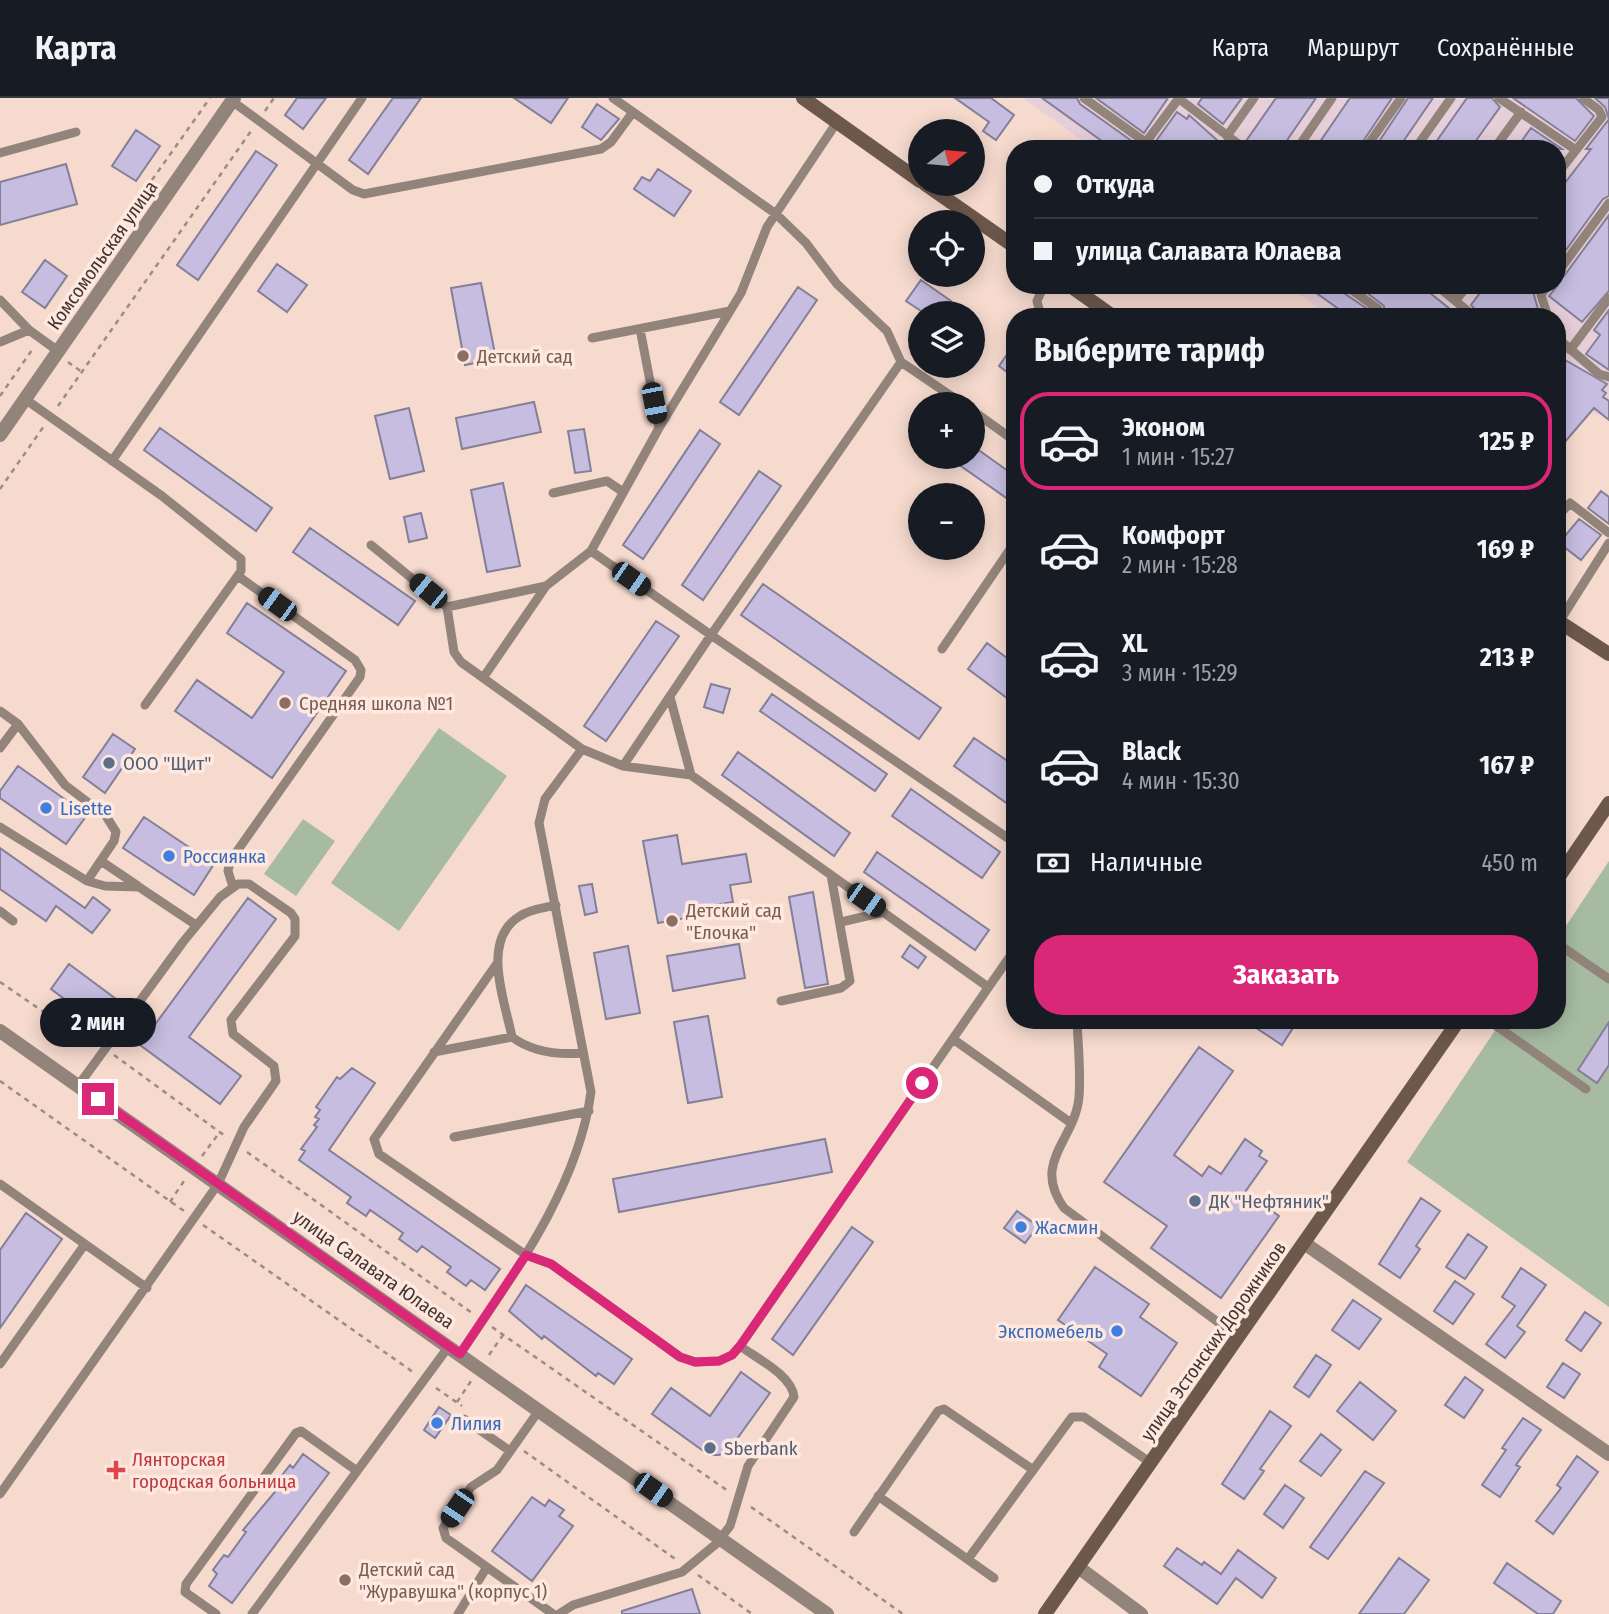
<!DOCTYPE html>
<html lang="ru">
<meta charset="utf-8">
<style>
:root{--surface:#171b24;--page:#242831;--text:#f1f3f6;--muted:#9ea1a6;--line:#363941;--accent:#db2777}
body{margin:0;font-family:"Fira Sans Condensed",sans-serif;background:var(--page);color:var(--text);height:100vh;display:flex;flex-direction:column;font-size:26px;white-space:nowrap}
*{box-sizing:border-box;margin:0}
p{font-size:23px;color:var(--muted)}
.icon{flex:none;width:38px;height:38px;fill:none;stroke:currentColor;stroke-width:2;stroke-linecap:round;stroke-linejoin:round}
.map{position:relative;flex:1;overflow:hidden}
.drawer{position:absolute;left:1006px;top:210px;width:560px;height:721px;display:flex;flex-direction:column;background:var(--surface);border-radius:28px;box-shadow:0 4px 18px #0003}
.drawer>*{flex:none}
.guide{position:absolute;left:1006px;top:42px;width:560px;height:154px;border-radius:28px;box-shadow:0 4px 18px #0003;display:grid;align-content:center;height:154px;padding:0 28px;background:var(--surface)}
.needle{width:46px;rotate:74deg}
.controls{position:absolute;left:908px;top:21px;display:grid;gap:14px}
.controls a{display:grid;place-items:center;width:77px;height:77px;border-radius:50%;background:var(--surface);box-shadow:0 4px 18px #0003;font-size:35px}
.end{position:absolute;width:32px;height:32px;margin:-16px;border:9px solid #db2777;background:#fff;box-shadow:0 0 0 4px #fff}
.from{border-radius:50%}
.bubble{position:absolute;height:49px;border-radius:24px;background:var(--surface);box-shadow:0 4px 18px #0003;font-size:23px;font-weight:700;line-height:49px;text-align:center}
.car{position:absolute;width:21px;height:42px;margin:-21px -10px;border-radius:9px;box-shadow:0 0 5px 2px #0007;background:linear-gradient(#222 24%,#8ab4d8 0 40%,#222 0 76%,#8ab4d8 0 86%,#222 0)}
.guide b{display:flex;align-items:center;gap:24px;height:66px;font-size:26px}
.guide b+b{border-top:2px solid var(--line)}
.guide i{width:18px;height:18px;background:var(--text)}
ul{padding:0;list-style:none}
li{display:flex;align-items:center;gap:21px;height:98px;margin:0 14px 10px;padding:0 14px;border:4px solid transparent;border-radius:28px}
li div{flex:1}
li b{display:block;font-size:26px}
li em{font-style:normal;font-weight:700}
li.current{border-color:var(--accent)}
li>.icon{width:63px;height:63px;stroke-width:1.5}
h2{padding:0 28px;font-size:32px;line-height:84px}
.pay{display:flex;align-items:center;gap:18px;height:77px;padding:0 28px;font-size:26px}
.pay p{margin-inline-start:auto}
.cta{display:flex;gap:14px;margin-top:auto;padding:14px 28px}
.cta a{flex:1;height:80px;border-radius:28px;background:var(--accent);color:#fff;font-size:28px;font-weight:700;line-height:80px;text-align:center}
header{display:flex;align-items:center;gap:42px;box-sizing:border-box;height:98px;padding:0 35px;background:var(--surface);border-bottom:2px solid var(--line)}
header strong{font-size:33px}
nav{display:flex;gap:38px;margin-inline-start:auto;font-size:24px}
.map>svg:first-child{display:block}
</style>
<header>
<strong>Карта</strong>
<nav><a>Карта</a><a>Маршрут</a><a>Сохранённые</a></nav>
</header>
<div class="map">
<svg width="1609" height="1516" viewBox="0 0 1609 1516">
<rect width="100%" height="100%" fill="#f6dace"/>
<path fill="#e7cfda" d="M1023,0H1609V315L1597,317L1558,290V219H1331L1286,187H1558V51H1094Z"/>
<path fill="#a7bba2" d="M439,630L507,678L399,833L331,785Z
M303,721L335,743L296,798L264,776Z
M1609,763V924L1578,971L1597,984L1609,967V1209L1407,1064L1502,922H1558V840Z"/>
<path fill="#c6bde0" stroke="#847f96" stroke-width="2" d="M297,0H326L303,31L285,17Z
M393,0H421L368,76L349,62Z
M514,0H568L551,25Z
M955,0H991L1014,17L996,42L983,33L989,24Z
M1042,0H1077L1080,6L1143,51H1113Z
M1096,0H1168L1144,35Z
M1202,0H1242L1223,26L1198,6Z
M1276,0H1316L1281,51H1252L1246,43Z
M1350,0H1392L1358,51H1315Z
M1408,0H1433L1398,51H1374Z
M1467,0H1492L1500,9L1470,51H1431Z
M1513,0H1576L1594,18L1575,43Z
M1595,0H1609V98L1603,101L1558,163V94L1591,51H1586L1609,21L1605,9Z
M597,6L619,21L601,42L582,29Z
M1177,14L1187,21L1189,17L1227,51H1162L1156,43Z
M1531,30L1562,51H1516Z
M136,32L160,48L136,83L112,68Z
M256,53L277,67L198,182L177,167Z
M66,66L77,106L0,127V84Z
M658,71L691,93L674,118L634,91L642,79L650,83Z
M1609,117V193L1582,224L1549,198L1558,187V181L1564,178Z
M45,162L67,178L45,210L22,194Z
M277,166L307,187L287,214L258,193Z
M921,182L951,203L943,215H924L906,203Z
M481,185L496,261L465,267L451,190Z
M1305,187H1338L1341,193L1378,218L1384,215V208L1357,187H1420L1460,219H1350Z
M1486,187H1539L1534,197L1538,211L1532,219H1482L1471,207Z
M798,189L817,202L739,317L720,304Z
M1609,212V272L1586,256L1600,237L1594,232Z
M1015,245V280L999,268Z
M1565,262L1607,286L1602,292L1606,295L1603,299L1609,303V322L1594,310L1558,352V271Z
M534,304L541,334L462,351L456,320Z
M409,310L424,373L390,381L375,318Z
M160,330L272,410L256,433L144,352Z
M584,331L591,373L575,375L568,333Z
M700,332L720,346L643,461L623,447Z
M973,348L1015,378V406L948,359H973Z
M759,373L781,388L703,502L682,487Z
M503,385L520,468L487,474L471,392Z
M1601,393L1609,399V426L1588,410Z
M421,415L427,440L409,444L404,419Z
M1579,421L1601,437L1581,462L1559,445Z
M310,430L415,503L398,527L293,454Z
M763,486L941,610L919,641L741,517Z
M247,505L346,573L272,680L175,613L197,582L252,620L284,574L227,535Z
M656,523L679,538L606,643L584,628Z
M987,545L1015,566V606L968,571Z
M711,586L730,591L723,615L704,609Z
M772,596L887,676L875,693L760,613Z
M113,636L135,651L105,695L83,679Z
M974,640L1015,668V711L954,668Z
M738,654L850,735L834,758L722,677Z
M18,668L87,717L66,746L0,700V693Z
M911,691L1000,754L982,780L892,718Z
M144,719L214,766L194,797L123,750Z
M677,737L682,766L746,756L751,784L730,787L733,804L690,811L691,819L658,825L643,743Z
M0,750L85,810L93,799L110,812L92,835L56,808L46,823L0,791Z
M877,754L989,832L975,852L864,774Z
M592,786L597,814L585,817L579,788Z
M813,794L828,886L805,890L789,799Z
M248,800L276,821L189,939L241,978L220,1006L140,947Z
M739,846L745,880L673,893L667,858Z
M910,847L926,859L918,870L902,859Z
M628,848L640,915L606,921L594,855Z
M69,866L116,901L98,926L51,891Z
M708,918L722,999L688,1005L674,924Z
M1244,922H1298L1282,947Z
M1609,924V967L1597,985L1578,972Z
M1199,949L1233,973L1174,1057L1202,1078L1209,1068L1221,1076L1245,1041L1262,1053L1259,1058L1267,1063L1245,1094L1279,1118L1221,1200L1151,1150L1167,1128L1104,1084Z
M352,970L375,985L329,1052L500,1171L485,1192L471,1182L466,1188L447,1174L451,1169L422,1148L417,1154L399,1141L403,1135L370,1112L366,1118L347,1105L351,1099L299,1062L305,1053L301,1051L317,1029L314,1027L319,1021L315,1019L320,1012L316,1009L337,979L340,981Z
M825,1041L832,1074L619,1114L613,1081Z
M1421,1100L1440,1113L1416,1148L1420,1151L1400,1180L1379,1166Z
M1017,1113L1038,1128L1025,1145L1004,1130Z
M26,1115L62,1141L0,1230V1152Z
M852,1129L873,1144L793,1257L772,1241Z
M1468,1136L1487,1149L1465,1181L1446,1169Z
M1095,1169L1149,1206L1140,1219L1177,1245L1141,1298L1099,1269L1107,1256L1058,1222Z
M1521,1170L1546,1187L1517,1228L1525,1234L1505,1260L1486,1246L1515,1208L1502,1199Z
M1455,1183L1474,1196L1453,1226L1434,1213Z
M526,1187L632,1261L614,1286L598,1275L596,1278L544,1238L542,1241L509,1213Z
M1353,1202L1381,1221L1359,1251L1332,1232Z
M1585,1214L1601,1225L1581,1253L1566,1242Z
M1316,1257L1331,1267L1309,1299L1294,1289Z
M1563,1265L1580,1276L1564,1300L1547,1289Z
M741,1274L770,1295L729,1352L719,1357H709L652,1316L671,1290L710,1318Z
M1465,1279L1483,1292L1464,1320L1445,1307Z
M1360,1284L1396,1313L1373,1342L1337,1313Z
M439,1309L451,1317L435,1340L424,1332Z
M1270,1313L1291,1328L1260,1371L1264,1373L1244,1401L1222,1386Z
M1523,1320L1541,1332L1516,1367L1520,1369L1500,1399L1482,1387L1506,1352L1502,1350Z
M1321,1336L1341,1352L1321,1378L1300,1363Z
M303,1356L329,1375L232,1505L209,1488L217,1476L213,1472L224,1457L228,1459L246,1434L243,1432L280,1388L276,1385L290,1367L293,1370Z
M1577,1358L1598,1374L1553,1436L1536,1423L1561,1390L1557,1387Z
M1365,1373L1384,1385L1328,1461L1310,1449Z
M1285,1387L1304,1400L1283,1430L1264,1416Z
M532,1399L545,1408L549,1402L564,1412L559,1418L573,1428L532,1483L492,1453Z
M1177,1450L1202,1467L1204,1464L1221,1476L1238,1452L1276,1480L1262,1500L1236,1480L1217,1506L1164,1468Z
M1399,1460L1429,1482L1404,1516H1359Z
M1507,1465L1561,1503L1553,1516H1538L1494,1485Z
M692,1491L700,1516H622V1513Z"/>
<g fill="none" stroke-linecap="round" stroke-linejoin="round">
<path stroke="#9f8b82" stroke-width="2.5" stroke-dasharray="5 5" stroke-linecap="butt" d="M265,13L274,0
M48,229L210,0
M68,264L82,274
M0,298L32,252
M58,308L251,33
M0,391L44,328
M0,884L92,947
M114,957L225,1038
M0,983L184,1113
M247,1054L472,1215
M202,1058L219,1035
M170,1104L184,1083
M203,1127L413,1274
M492,1229L728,1393
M489,1257L503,1237
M436,1290L462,1308
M457,1304L471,1283
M524,1353L678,1463
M751,1409L903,1516
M698,1477L752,1516"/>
<path stroke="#93847b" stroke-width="9" d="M613,0L633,14
M1084,0L1155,51
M1178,0L1245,51
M1499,0L1576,52
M232,3L353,92L364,96L601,51L611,44L633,14L776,116L806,145L837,186L887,233L901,264
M837,24L767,129L741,195L659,330L591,453L711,537L901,264L963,306
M1227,38L1254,0
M1146,44L1179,0
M1297,51L1332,0
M1365,51L1401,0
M1415,51L1451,0
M1494,51L1521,14
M0,55L76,34
M1558,75L1602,19L1599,12L1583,0
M1558,174L1609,105
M1345,187L1378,211
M1436,187L1475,219
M1548,187L1541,197L1548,219
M0,202L29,232L58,253
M1456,202L1468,187
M1041,219L1037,203L1044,187
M640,231L659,330
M592,240L730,213
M0,244L29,232
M1558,249L1562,244L1599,276L1609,279
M1570,252L1609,200
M25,301L162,398L241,461V473L145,607
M973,313L1015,343
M112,363L362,0
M553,395L607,383L623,394
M1558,418L1570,405L1609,435
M371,447L447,509L546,488
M447,509L454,554L461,564L582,651L623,668L691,677L988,889
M1559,524L1609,445
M942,551L1015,444
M483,580L546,488L591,453
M670,599L691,677
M0,613L18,626L0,650
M18,626L65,687L106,718L116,734L114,743L87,783
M623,668L711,537L1015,745
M0,729L87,783L105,788L139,789L196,827
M101,763L138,788
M233,789L228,773L230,763L360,579L361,572L355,562L238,478
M0,813L13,823
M841,824L884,814
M1558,846L1609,881
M498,864L374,1041L379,1056L526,1157L551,1166L680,1259L695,1264L719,1263L732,1257L740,1248L1015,851
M781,903L841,890L850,883L831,777
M1077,922C1078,947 1081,974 1079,999C1075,1043 1031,1064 1064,1110L1238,1239
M1488,922L1586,991
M512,939C505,903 480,842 520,818C530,811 544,810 556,807
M953,941L1071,1025
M434,954L512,939C532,954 559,957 583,955
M454,1039L589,1013
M0,1086L147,1190
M460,1256C513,1177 578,1090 591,994L539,725L545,701L582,651
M0,1266L85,1146
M540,1311L497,1372L471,1389L443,1430L446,1440L553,1516
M464,1321L510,1353
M0,1396L218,1086L244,1029L276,983L274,968L233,936L231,922L295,838V821L291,815L249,786H238L220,799L183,844L78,988
M878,1398L994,1480
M854,1434L938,1313L944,1311L1032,1371
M968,1461L1072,1319H1084L1151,1365
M216,1516L185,1494L186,1486L296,1335L301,1333L357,1373
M252,1516L449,1248
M458,1516L487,1469
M559,1516L573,1507L682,1474L716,1446L730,1428L748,1368L794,1299C792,1277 756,1260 740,1248"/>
<path stroke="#93847b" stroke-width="14" d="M1304,1145L1609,1356
M1078,1469L1141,1516"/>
<path stroke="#93847b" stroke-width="14" d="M0,337L234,0
M0,933L827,1516"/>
<path stroke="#6d584c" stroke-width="14" d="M803,0L920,83
M925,86L1015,149
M1069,187L1114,219
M1558,523L1609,556
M1558,780L1609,705
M1045,1516L1459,922"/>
</g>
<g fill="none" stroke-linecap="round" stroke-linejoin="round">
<path stroke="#db2777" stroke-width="9" d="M98,1001L460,1256L526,1157L551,1166L680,1259L695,1264L719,1263L732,1257L740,1248L922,985"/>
</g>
<g fill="#8d6e63" stroke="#ffe8df" stroke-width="2.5">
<circle cx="463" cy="258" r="7"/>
<circle cx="285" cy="605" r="7"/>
<circle cx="672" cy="823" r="7"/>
<circle cx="345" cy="1482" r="7"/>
</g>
<g fill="#5c6f8a" stroke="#ffe8df" stroke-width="2.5">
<circle cx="109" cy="665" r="7"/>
<circle cx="1195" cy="1103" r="7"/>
<circle cx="710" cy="1350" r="7"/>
</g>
<g fill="#3f7fe0" stroke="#ffe8df" stroke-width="2.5">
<circle cx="46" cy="710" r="7"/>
<circle cx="169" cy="758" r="7"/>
<circle cx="1021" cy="1129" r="7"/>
<circle cx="1117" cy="1233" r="7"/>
<circle cx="437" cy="1325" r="7"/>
</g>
<path fill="#e0444e" stroke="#ffe8df" stroke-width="2.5" d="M112.5 1361.5h7v7h7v7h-7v7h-7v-7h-7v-7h7z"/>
<g text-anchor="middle" stroke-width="7" stroke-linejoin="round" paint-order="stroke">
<g font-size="19" fill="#403530" stroke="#ffe8df">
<text transform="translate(102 157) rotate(-55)" y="7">Комсомольская улица</text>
<text transform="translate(374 1171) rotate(35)" y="7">улица Салавата Юлаева</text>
<text transform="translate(1213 1243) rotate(-55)" y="7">улица Эстонских Дорожников</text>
</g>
<g font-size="19" fill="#785e54" stroke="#ffe8df" text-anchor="start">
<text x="477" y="265">Детский сад</text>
<text x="299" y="612">Средняя школа №1</text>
<text x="686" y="819">Детский сад<tspan x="686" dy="22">"Елочка"</tspan></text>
<text x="359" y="1478">Детский сад<tspan x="359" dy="22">"Журавушка" (корпус 1)</tspan></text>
</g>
<g font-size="19" fill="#4e5e75" stroke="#ffe8df" text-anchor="start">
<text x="123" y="672">ООО "Щит"</text>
<text x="1209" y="1110">ДК "Нефтяник"</text>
<text x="724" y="1357">Sberbank</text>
</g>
<g font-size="19" fill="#366cbe" stroke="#ffe8df" text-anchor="start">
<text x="60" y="717">Lisette</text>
<text x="183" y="765">Россиянка</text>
<text x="1035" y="1136">Жасмин</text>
<text x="1103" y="1240" text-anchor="end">Экспомебель</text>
<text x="451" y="1332">Лилия</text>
</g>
<g font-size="19" fill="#be3a42" stroke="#ffe8df" text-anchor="start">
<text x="132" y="1368">Лянторская<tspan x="132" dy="22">городская больница</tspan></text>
</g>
</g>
</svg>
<div class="controls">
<a><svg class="needle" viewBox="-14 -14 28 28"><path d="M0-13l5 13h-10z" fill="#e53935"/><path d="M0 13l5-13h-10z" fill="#9ea1a6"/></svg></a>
<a><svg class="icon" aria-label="locate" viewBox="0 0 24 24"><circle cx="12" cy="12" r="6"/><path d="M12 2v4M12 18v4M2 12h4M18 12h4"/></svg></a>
<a><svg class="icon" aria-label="layers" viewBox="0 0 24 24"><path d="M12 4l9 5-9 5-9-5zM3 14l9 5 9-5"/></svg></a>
<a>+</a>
<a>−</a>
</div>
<i class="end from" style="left:922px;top:985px"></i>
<i class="end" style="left:98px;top:1001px"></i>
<div class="bubble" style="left:40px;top:900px;width:116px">2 мин</div>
<i class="car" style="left:654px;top:305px;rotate:169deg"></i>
<i class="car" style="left:631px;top:481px;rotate:125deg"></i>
<i class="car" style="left:428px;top:493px;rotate:309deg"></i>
<i class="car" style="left:277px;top:506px;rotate:306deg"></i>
<i class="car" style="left:866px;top:802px;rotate:125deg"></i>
<i class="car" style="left:653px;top:1392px;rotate:125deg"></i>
<i class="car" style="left:457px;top:1410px;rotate:214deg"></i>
<div class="guide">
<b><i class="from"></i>Откуда</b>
<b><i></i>улица Салавата Юлаева</b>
</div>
<section class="drawer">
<h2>Выберите тариф</h2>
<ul>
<li class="current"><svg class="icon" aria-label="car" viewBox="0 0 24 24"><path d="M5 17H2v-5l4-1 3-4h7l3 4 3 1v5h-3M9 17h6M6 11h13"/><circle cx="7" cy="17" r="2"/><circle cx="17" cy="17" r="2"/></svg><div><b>Эконом</b><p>1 мин · 15:27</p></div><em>125 ₽</em></li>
<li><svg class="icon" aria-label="car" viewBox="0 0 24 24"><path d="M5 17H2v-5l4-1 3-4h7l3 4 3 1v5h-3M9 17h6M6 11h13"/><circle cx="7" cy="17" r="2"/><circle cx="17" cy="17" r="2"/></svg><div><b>Комфорт</b><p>2 мин · 15:28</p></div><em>169 ₽</em></li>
<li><svg class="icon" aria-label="car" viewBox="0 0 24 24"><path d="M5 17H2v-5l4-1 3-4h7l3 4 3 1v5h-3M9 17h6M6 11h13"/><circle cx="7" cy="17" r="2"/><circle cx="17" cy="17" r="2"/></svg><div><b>XL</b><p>3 мин · 15:29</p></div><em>213 ₽</em></li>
<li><svg class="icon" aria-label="car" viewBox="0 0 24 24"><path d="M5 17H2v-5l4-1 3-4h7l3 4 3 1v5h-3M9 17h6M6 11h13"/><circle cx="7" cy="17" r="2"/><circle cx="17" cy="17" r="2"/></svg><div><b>Black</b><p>4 мин · 15:30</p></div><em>167 ₽</em></li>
</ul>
<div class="pay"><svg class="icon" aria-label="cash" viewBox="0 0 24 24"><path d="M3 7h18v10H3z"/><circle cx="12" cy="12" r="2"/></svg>Наличные<p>450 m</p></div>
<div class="cta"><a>Заказать</a></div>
</section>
</div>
